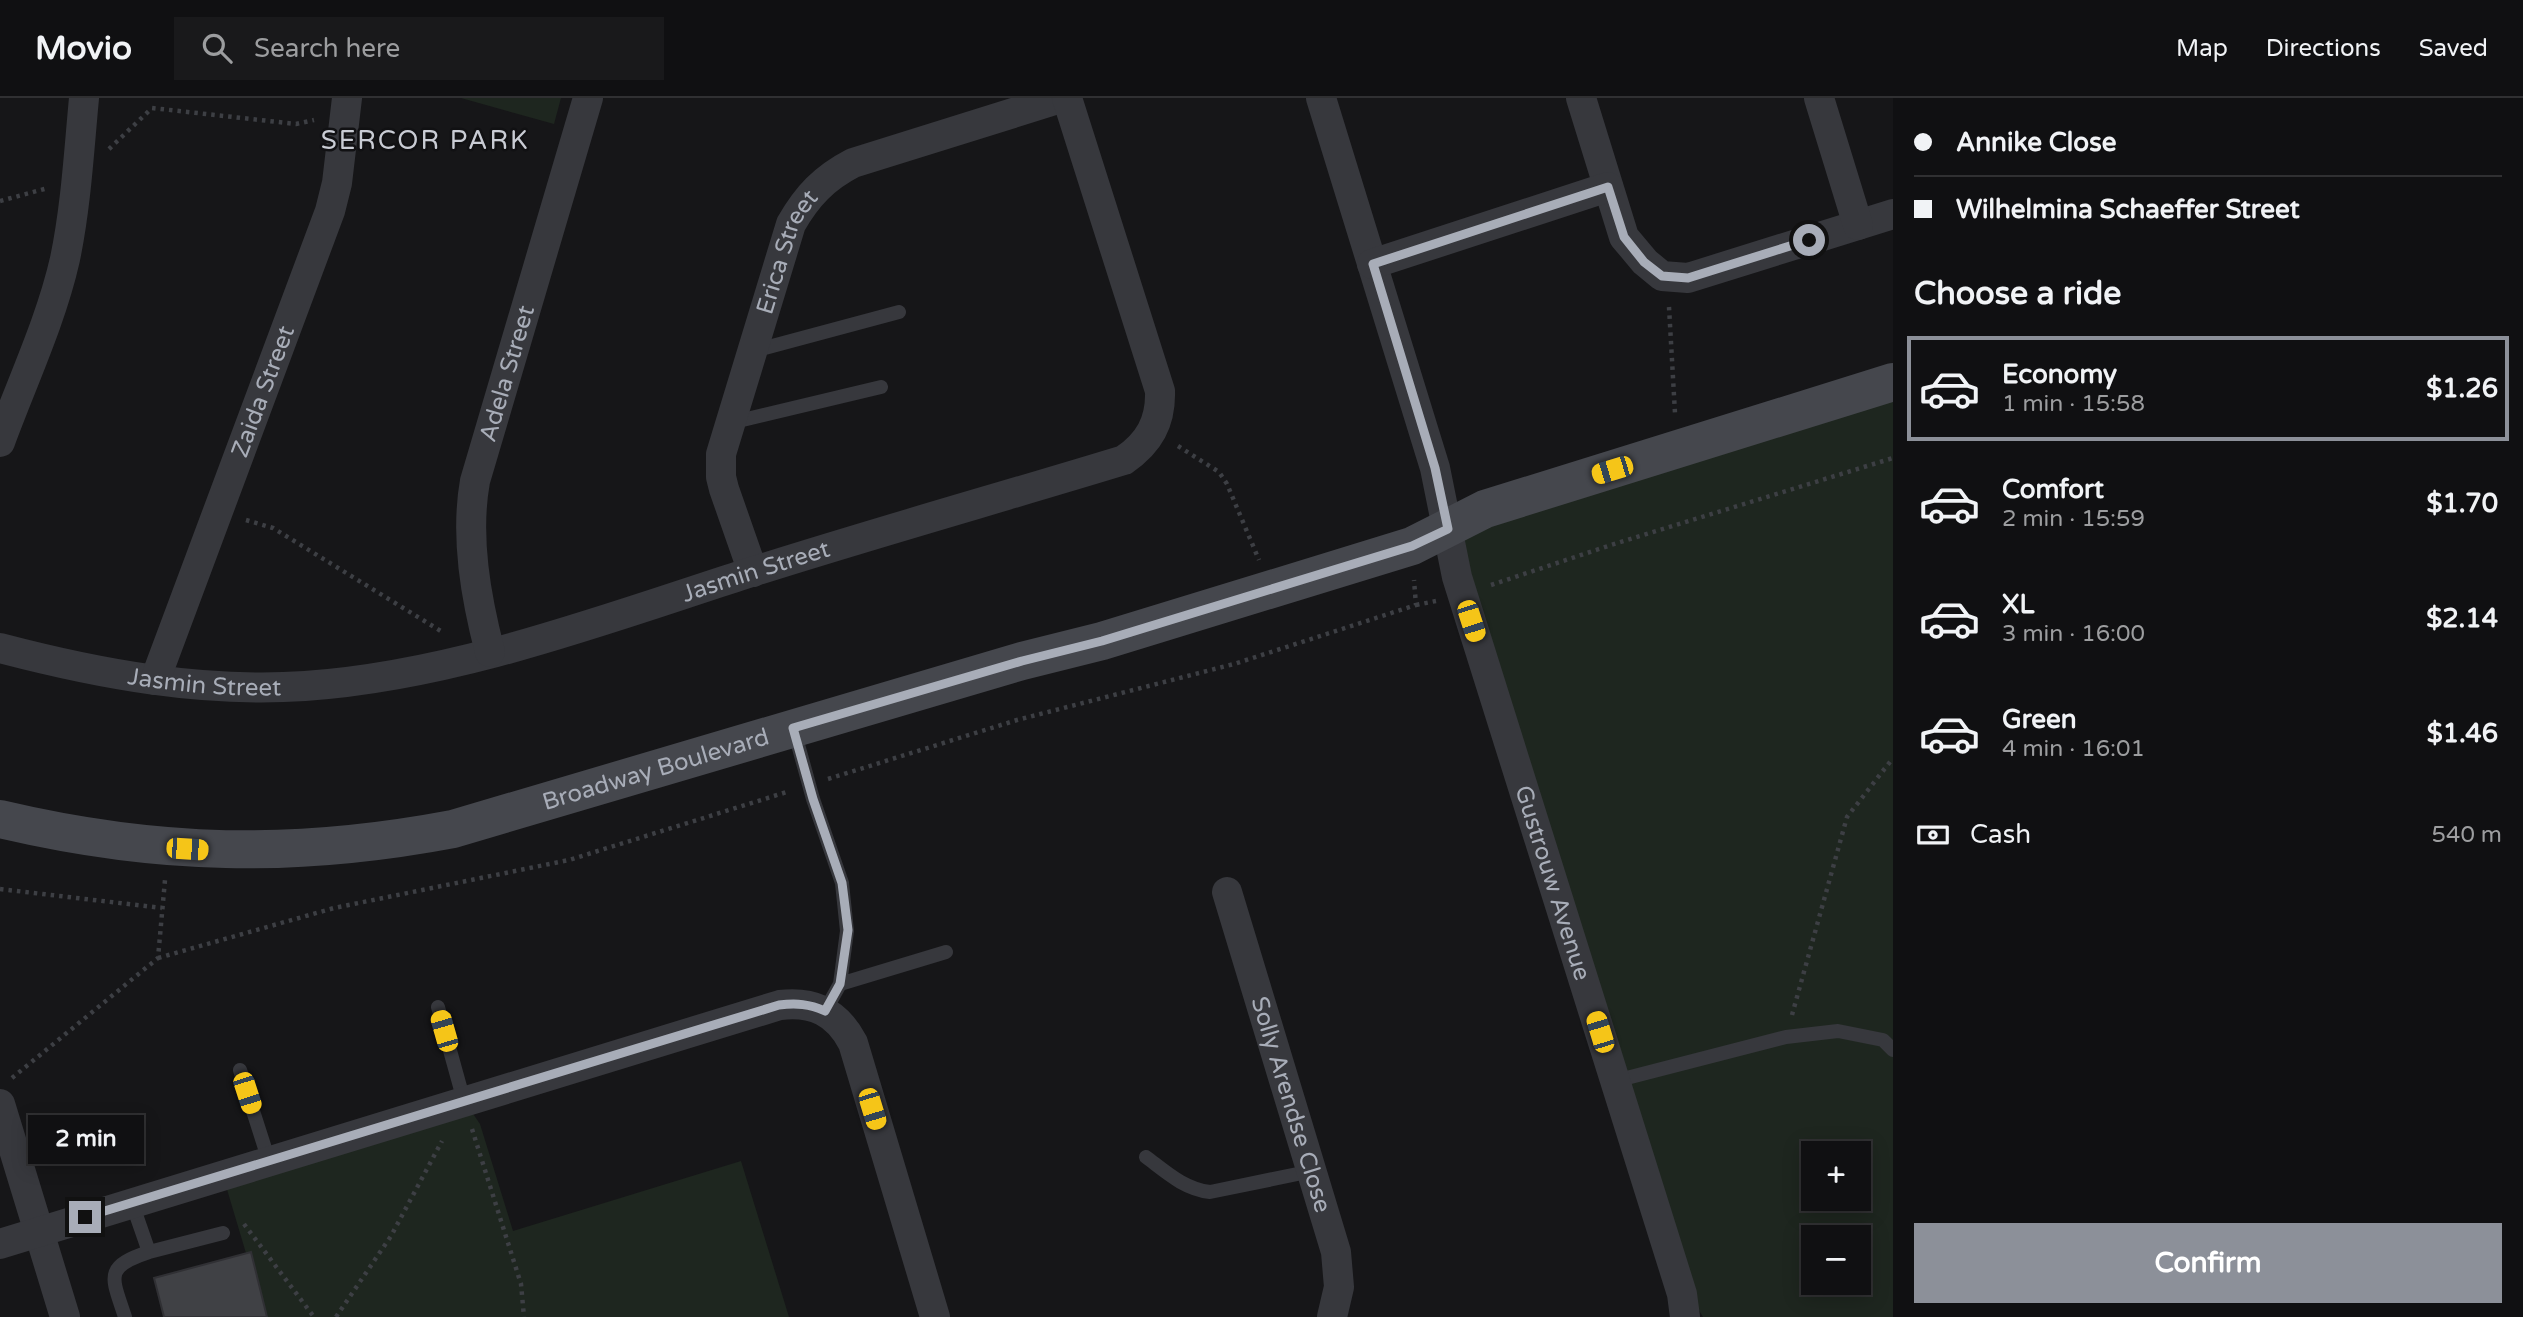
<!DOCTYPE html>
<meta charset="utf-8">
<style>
:root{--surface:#101012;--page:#19191b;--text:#f1f3f6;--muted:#9c9d9f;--line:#303032;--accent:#8c9099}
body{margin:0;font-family:"Varela Round",sans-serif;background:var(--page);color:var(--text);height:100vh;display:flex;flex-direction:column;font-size:26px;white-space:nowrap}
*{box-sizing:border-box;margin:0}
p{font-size:23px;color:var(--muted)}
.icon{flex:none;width:38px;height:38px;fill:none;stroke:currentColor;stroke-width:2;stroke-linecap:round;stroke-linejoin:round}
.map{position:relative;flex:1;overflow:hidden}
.sheet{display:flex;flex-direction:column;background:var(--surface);width:630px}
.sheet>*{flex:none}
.top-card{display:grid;align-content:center;height:154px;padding:0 21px;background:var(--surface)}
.tools{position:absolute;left:1801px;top:1043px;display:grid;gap:14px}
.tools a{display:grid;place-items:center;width:70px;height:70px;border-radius:0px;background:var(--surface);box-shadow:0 4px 18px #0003,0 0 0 2px var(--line);font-size:35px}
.end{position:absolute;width:32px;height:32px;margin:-16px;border:9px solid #a8adb8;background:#111;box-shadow:0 0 0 4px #111}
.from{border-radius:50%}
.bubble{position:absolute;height:49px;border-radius:0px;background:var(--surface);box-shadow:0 4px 18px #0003,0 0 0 2px var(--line);font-size:23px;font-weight:800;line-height:49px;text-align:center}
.car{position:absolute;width:21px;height:42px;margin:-21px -10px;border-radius:9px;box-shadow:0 0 5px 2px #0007;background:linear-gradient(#f5c518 24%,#345 0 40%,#f5c518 0 76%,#345 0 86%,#f5c518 0)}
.top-card b{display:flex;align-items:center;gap:24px;height:66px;font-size:26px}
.top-card b+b{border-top:2px solid var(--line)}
.top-card i{width:18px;height:18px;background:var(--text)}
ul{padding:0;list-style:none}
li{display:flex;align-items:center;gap:21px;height:105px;margin:0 14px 10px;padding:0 7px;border:4px solid transparent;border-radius:0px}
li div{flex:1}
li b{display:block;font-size:26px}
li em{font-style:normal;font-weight:800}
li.on{border-color:var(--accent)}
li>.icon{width:63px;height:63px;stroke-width:1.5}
h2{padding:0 21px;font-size:32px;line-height:84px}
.pay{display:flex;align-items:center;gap:18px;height:77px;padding:0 21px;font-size:26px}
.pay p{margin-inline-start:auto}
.button{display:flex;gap:14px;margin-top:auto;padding:14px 21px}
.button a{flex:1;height:80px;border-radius:0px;background:var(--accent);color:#fff;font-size:28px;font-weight:800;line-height:80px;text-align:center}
header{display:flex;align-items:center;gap:42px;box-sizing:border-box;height:98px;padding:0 35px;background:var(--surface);border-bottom:2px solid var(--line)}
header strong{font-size:33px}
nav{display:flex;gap:38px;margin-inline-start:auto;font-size:24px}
.search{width:490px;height:63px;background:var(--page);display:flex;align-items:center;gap:18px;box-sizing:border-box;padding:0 24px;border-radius:0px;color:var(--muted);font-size:26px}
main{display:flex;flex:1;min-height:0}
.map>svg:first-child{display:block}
</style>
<header>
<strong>Movio</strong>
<div class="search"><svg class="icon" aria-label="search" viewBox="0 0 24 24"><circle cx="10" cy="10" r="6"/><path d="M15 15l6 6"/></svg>Search here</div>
<nav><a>Map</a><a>Directions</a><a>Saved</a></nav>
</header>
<main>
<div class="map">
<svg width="1893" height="1219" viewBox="0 0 1893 1219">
<rect width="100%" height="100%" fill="#161618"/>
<path fill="#1e261f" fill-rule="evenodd" d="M461,0H561L554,26Z
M1893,285V1219H1703L1689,1196L1447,433ZM1813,1055H1858V1101H1813ZM1813,1139H1858V1185H1813Z
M465,1004L480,1026L513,1133L741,1063L789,1219H265L223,1078Z"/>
<path fill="#404145" stroke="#303034" stroke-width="2" d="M251,1154L267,1219H164L154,1180Z"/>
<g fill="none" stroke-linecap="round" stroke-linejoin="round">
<path stroke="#3d3f44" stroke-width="4.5" stroke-dasharray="3.5 5" stroke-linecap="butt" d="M109,51L152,10L296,26L314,22
M0,103L48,90
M1669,209L1675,315
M1178,348L1219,374L1227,386L1259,462
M246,422L273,430L444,535
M1491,487L1611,447L1893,360
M1416,507L1436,503
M828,681L1017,622L1234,566L1416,507L1414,482
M0,791L162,810
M158,860L334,810L569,762L790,693
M1792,917L1847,719L1893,660
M12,980L158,860L165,782
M472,1031L521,1186L524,1219
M244,1126L314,1219
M336,1219L391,1138L442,1043"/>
<path stroke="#37383d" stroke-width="14" d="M754,253L899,214
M730,325L881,289
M794,632L813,701L842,785L847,833L840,886L825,913
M840,886L946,854
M438,909L464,1003
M240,972L269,1063
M1615,983L1786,939L1838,933L1883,942L1893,952
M1146,1059C1166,1074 1184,1091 1210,1094L1312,1073
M149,1154L223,1135
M125,1219C112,1179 103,1169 149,1154L132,1105"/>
<g stroke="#37383d" stroke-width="30">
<path id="s1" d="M1321,0L1435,370L1457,479L1682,1196L1685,1219"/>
<path d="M1581,0L1624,139L1645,164L1662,178L1688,180L1893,116"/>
<path d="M1819,0L1858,127"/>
<path d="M1372,166L1608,89"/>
<path d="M0,344C22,284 51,223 65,161C76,108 79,53 84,0"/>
<path id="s2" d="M753,474L724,391L721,379V356L791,126C807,98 824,80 853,65L1061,0"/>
<path id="s3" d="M0,550C99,576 202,595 305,588C452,578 600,523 739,478C867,437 996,401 1124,362C1149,345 1161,324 1160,293L1067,0"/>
<path id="s4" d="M490,554C476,500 465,439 475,383L588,0"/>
<path id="s5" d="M155,582L330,113L337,85L347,0"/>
<path id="s6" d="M1227,794L1336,1154L1339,1189L1332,1219"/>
<path d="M0,1006L65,1219"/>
<path d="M0,1146L780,907C813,903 837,914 853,945L935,1219"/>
</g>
<path stroke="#45474d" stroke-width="38" id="s7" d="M0,721C157,758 294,761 453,731L1022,563L1102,543L1412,448L1485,411L1893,284"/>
</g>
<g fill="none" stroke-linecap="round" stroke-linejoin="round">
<path stroke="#a8adb8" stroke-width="9" d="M85,1119L779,907C797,905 809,906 825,913L840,886L848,832L842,785L813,701L793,630L1022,563L1102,543L1412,448L1448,431L1435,370L1373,166L1608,89L1624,139L1644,164L1662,178L1688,180L1809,142"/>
</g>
<g text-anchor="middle" stroke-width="5" stroke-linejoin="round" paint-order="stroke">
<g font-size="24" fill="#a8adb8" stroke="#111113">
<text dy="8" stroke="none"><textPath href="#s2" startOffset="336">Erica Street</textPath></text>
<text dy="8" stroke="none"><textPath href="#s4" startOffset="285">Adela Street</textPath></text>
<text dy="8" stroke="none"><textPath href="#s5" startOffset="308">Zaida Street</textPath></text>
<text dy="8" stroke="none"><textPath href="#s3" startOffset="775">Jasmin Street</textPath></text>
<text dy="8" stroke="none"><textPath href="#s3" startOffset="208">Jasmin Street</textPath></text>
<text dy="8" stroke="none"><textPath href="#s7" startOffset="668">Broadway Boulevard</textPath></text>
<text dy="8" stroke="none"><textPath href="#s1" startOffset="819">Gustrouw Avenue</textPath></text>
<text dy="8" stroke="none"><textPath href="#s6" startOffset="222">Solly Arendse Close</textPath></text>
</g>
<g font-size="26" letter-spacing="2" fill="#c9ccd4" stroke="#111113">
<text x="425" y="51">SERCOR PARK</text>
</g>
</g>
</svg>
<div class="tools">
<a>+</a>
<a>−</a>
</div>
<i class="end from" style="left:1809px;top:142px"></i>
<i class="end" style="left:85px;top:1119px"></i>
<div class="bubble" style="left:28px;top:1017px;width:116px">2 min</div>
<i class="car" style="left:1612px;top:372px;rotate:253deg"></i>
<i class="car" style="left:1471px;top:523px;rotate:162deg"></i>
<i class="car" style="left:187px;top:751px;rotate:94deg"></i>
<i class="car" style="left:444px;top:933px;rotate:344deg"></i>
<i class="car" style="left:1600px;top:934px;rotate:343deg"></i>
<i class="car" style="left:247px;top:995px;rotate:162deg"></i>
<i class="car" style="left:872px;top:1011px;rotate:163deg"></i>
</div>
<section class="sheet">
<div class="top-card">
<b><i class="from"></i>Annike Close</b>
<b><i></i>Wilhelmina Schaeffer Street</b>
</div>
<h2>Choose a ride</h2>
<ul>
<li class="on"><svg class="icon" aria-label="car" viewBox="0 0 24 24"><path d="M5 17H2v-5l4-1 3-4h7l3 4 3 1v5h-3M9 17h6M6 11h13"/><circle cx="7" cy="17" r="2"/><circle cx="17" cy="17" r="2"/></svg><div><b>Economy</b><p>1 min · 15:58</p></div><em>$1.26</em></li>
<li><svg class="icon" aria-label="car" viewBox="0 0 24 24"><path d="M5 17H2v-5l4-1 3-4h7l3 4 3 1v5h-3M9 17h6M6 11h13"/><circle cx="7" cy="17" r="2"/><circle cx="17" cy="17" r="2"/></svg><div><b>Comfort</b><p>2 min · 15:59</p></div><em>$1.70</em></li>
<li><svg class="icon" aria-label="car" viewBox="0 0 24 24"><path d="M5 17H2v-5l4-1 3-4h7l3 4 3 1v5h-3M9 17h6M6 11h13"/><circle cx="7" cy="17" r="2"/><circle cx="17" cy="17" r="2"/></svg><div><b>XL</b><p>3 min · 16:00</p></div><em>$2.14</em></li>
<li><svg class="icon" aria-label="car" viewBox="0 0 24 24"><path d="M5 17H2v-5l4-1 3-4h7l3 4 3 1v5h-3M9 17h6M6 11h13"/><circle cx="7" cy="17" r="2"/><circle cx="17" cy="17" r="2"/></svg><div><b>Green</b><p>4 min · 16:01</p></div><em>$1.46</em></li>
</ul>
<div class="pay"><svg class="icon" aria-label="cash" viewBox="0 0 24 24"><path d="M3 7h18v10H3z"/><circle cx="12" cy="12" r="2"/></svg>Cash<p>540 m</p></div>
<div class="button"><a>Confirm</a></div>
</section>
</main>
